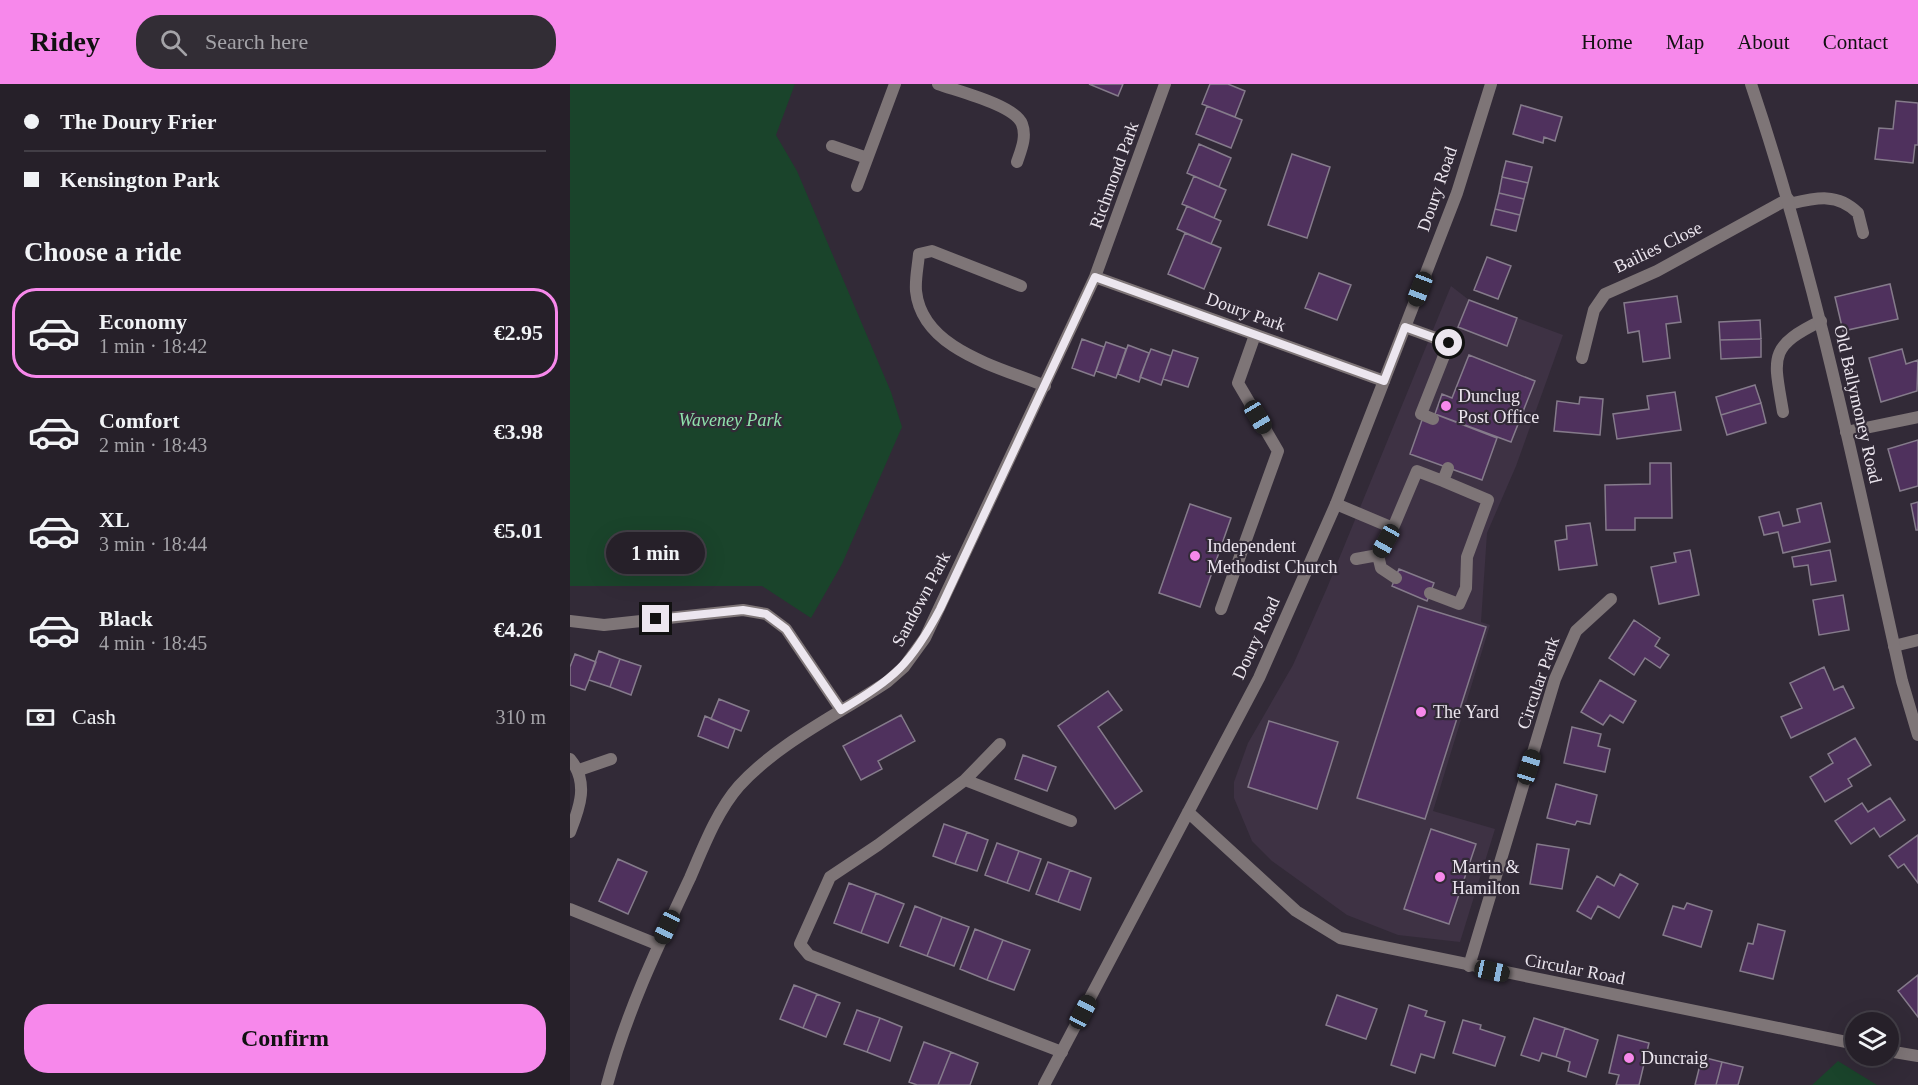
<!DOCTYPE html>
<meta charset="utf-8">
<style>
:root{--surface:#262029;--page:#322d35;--text:#f1f3f6;--muted:#a4a3a8;--line:#423e46;--accent:#f788eb}
body{margin:0;font-family:"Times New Roman",serif;background:var(--page);color:var(--text);height:100vh;display:flex;flex-direction:column;font-size:22px;white-space:nowrap}
*{box-sizing:border-box;margin:0}
p{font-size:20px;color:var(--muted)}
.icon{flex:none;width:33px;height:33px;fill:none;stroke:currentColor;stroke-width:2;stroke-linecap:round;stroke-linejoin:round}
.map{position:relative;flex:1;overflow:hidden}
.sheet{display:flex;flex-direction:column;background:var(--surface);width:570px}
.sheet>*{flex:none}
.top-card{display:grid;align-content:center;height:132px;padding:0 24px;background:var(--surface)}
.buttons{position:absolute;left:1275px;top:928px;display:grid;gap:12px}
.buttons a{display:grid;place-items:center;width:54px;height:54px;border-radius:50%;background:var(--surface);box-shadow:0 6px 24px #0002,0 0 0 2px var(--line);font-size:30px}
.end{position:absolute;width:27px;height:27px;margin:-14px;border:8px solid #ece6ef;background:#111;box-shadow:0 0 0 3px #111}
.from{border-radius:50%}
.bubble{position:absolute;height:42px;border-radius:21px;background:var(--surface);box-shadow:0 6px 24px #0002,0 0 0 2px var(--line);font-size:20px;font-weight:800;line-height:42px;text-align:center}
.car{position:absolute;width:18px;height:36px;margin:-18px -9px;border-radius:8px;box-shadow:0 0 4px 2px #0007;background:linear-gradient(#222 24%,#8ab4d8 0 40%,#222 0 76%,#8ab4d8 0 86%,#222 0)}
.top-card b{display:flex;align-items:center;gap:21px;height:57px;font-size:22px}
.top-card b+b{border-top:2px solid var(--line)}
.top-card i{width:15px;height:15px;background:var(--text)}
ul{padding:0;list-style:none}
li{display:flex;align-items:center;gap:18px;height:90px;margin:0 12px 9px;padding:0 12px;border:3px solid transparent;border-radius:24px}
li div{flex:1}
li b{display:block;font-size:22px}
li em{font-style:normal;font-weight:800}
li.active{border-color:var(--accent)}
li>.icon{width:54px;height:54px;stroke-width:1.5}
h2{padding:0 24px;font-size:27px;line-height:72px}
.pay{display:flex;align-items:center;gap:15px;height:66px;padding:0 24px;font-size:22px}
.pay p{margin-inline-start:auto}
.action{display:flex;gap:12px;margin-top:auto;padding:12px 24px}
.action a{flex:1;height:69px;border-radius:24px;background:var(--accent);color:#111;font-size:24px;font-weight:800;line-height:69px;text-align:center}
header{display:flex;align-items:center;gap:36px;box-sizing:border-box;height:84px;padding:0 30px;background:var(--accent);color:#111}
header strong{font-size:28px}
nav{display:flex;gap:33px;margin-inline-start:auto;font-size:21px}
.search{width:420px;height:54px;background:var(--page);display:flex;align-items:center;gap:15px;box-sizing:border-box;padding:0 21px;border-radius:24px;color:var(--muted);font-size:22px}
main{display:flex;flex:1;min-height:0}
.map>svg:first-child{display:block}
</style>
<header>
<strong>Ridey</strong>
<div class="search"><svg class="icon" aria-label="search" viewBox="0 0 24 24"><circle cx="10" cy="10" r="6"/><path d="M15 15l6 6"/></svg>Search here</div>
<nav><a>Home</a><a>Map</a><a>About</a><a>Contact</a></nav>
</header>
<main>
<section class="sheet">
<div class="top-card">
<b><i class="from"></i>The Doury Frier</b>
<b><i></i>Kensington Park</b>
</div>
<h2>Choose a ride</h2>
<ul>
<li class="active"><svg class="icon" aria-label="car" viewBox="0 0 24 24"><path d="M5 17H2v-5l4-1 3-4h7l3 4 3 1v5h-3M9 17h6M6 11h13"/><circle cx="7" cy="17" r="2"/><circle cx="17" cy="17" r="2"/></svg><div><b>Economy</b><p>1 min · 18:42</p></div><em>€2.95</em></li>
<li><svg class="icon" aria-label="car" viewBox="0 0 24 24"><path d="M5 17H2v-5l4-1 3-4h7l3 4 3 1v5h-3M9 17h6M6 11h13"/><circle cx="7" cy="17" r="2"/><circle cx="17" cy="17" r="2"/></svg><div><b>Comfort</b><p>2 min · 18:43</p></div><em>€3.98</em></li>
<li><svg class="icon" aria-label="car" viewBox="0 0 24 24"><path d="M5 17H2v-5l4-1 3-4h7l3 4 3 1v5h-3M9 17h6M6 11h13"/><circle cx="7" cy="17" r="2"/><circle cx="17" cy="17" r="2"/></svg><div><b>XL</b><p>3 min · 18:44</p></div><em>€5.01</em></li>
<li><svg class="icon" aria-label="car" viewBox="0 0 24 24"><path d="M5 17H2v-5l4-1 3-4h7l3 4 3 1v5h-3M9 17h6M6 11h13"/><circle cx="7" cy="17" r="2"/><circle cx="17" cy="17" r="2"/></svg><div><b>Black</b><p>4 min · 18:45</p></div><em>€4.26</em></li>
</ul>
<div class="pay"><svg class="icon" aria-label="cash" viewBox="0 0 24 24"><path d="M3 7h18v10H3z"/><circle cx="12" cy="12" r="2"/></svg>Cash<p>310 m</p></div>
<div class="action"><a>Confirm</a></div>
</section>
<div class="map">
<svg width="1348" height="1001" viewBox="0 0 1348 1001">
<rect width="100%" height="100%" fill="#322a37"/>
<path fill="#3e3244" d="M881,202L899,216L993,251L946,382L917,449L911,538L920,541L863,727L925,745L890,858L828,851L777,831L702,777L682,757L664,714V698L678,659L723,581L757,504Z"/>
<path fill="#1a442b" d="M0,0H225L206,51L227,87L321,308L332,343L272,480L241,534L192,502H0Z
M1268,977L1307,1001H1242Z"/>
<path fill="#4f315d" stroke="#857b8b" stroke-width="1.5" d="M519,0H553L548,12Z
M640,0H658L675,7L665,33L632,20Z
M1326,17L1348,19V61H1345L1343,79L1305,75L1309,44L1323,45Z
M951,21L992,33L985,57L974,53L973,59L943,50Z
M637,22L672,36L661,64L626,50Z
M629,60L661,74L649,103L617,89Z
M722,70L760,83L737,154L698,141Z
M936,77L962,83L958,99L932,93Z
M624,92L656,106L644,134L612,120Z
M932,93L958,99L954,115L929,109Z
M929,109L954,115L950,131L925,125Z
M617,122L651,137L641,160L607,145Z
M925,125L950,131L946,147L921,141Z
M615,149L651,164L634,205L598,190Z
M917,173L941,182L928,215L904,206Z
M749,189L781,201L767,236L735,224Z
M1320,200L1328,235L1273,247L1265,213Z
M1107,212L1111,238L1096,240L1100,274L1073,278L1069,247L1058,249L1054,219Z
M899,216L947,234L937,262L888,243Z
M1190,236L1191,255L1150,256L1149,238Z
M512,255L534,263L524,292L502,284Z
M1191,255V273L1151,275L1150,256Z
M536,258L556,265L546,294L526,287Z
M558,261L579,269L569,298L548,290Z
M581,265L601,272L591,301L570,293Z
M1332,265L1336,280L1348,276L1347,307L1311,318L1299,274Z
M603,266L628,274L618,303L593,295Z
M899,271L965,297L941,358L865,330L872,310L882,314Z
M1185,301L1191,319L1151,331L1146,313Z
M1105,308L1111,346L1047,355L1043,330L1079,325L1077,312Z
M1010,313L1033,315L1030,351L984,347L987,317L1009,320Z
M1191,319L1196,339L1157,351L1151,331Z
M865,330L927,354L912,396L840,370L852,336Z
M1348,356V402L1330,407L1318,365Z
M1080,379H1101L1102,434H1065V446H1036L1035,401L1080,400Z
M1348,418V446H1346L1341,420Z
M1251,419L1260,458L1213,469L1208,448L1194,451L1189,433L1209,428L1213,442L1230,438L1227,425Z
M620,420L661,434L630,523L589,509Z
M1020,439L1027,481L989,486L985,457L997,455L996,442Z
M1120,466L1129,511L1089,520L1081,483L1106,478L1104,469Z
M1260,466L1266,497L1241,501L1238,481L1224,483L1222,473Z
M829,485L864,499L857,517L822,502Z
M1273,511L1279,546L1249,551L1243,516Z
M848,522L916,543L855,735L787,714Z
M1064,536L1090,554L1085,562L1099,571L1090,584L1075,574L1064,591L1039,574Z
M29,567L50,575L40,603L19,596Z
M5,570L26,578L15,606L0,601V583Z
M50,575L71,582L61,611L40,603Z
M1254,583L1264,606L1273,602L1284,624L1221,654L1211,633L1232,624L1220,599Z
M1030,596L1066,617L1053,639L1040,631L1033,641L1011,628Z
M538,607L552,626L528,643L572,707L545,725L488,642Z
M149,615L179,627L171,647L141,635Z
M331,631L345,657L308,677L312,685L291,696L273,662Z
M135,632L165,645L158,664L128,652Z
M699,637L768,658L747,725L678,703Z
M1002,643L1031,650L1028,662L1040,665L1035,688L994,679Z
M1285,654L1301,681L1278,695L1282,702L1255,718L1240,693L1263,679L1258,670Z
M453,671L486,683L477,707L445,695Z
M986,700L1027,711L1020,740L1007,737L1005,741L977,734Z
M1320,714L1335,736L1310,753L1304,744L1281,760L1265,737L1292,719L1298,728Z
M374,740L397,748L385,780L363,772Z
M861,745L906,760L879,840L834,825Z
M397,748L418,756L407,787L385,780Z
M1348,751V799L1334,780L1328,784L1319,772Z
M427,759L449,767L437,799L415,791Z
M967,760L999,765L992,805L960,800Z
M449,767L471,775L459,807L437,799Z
M48,775L77,788L58,830L29,817Z
M478,778L500,786L488,818L466,810Z
M500,786L521,794L510,826L488,818Z
M1050,790L1068,800L1049,834L1028,822L1021,835L1007,827L1027,792L1044,802Z
M279,799L306,809L291,849L264,839Z
M306,809L334,820L318,859L291,849Z
M1117,819L1142,827L1131,863L1093,851L1103,822L1114,825Z
M345,822L372,833L357,872L330,862Z
M372,833L399,843L384,882L357,872Z
M1188,840L1215,847L1203,895L1170,887L1178,859L1183,860Z
M405,845L433,856L417,896L390,885Z
M433,856L460,866L444,906L417,896Z
M1348,891V933L1328,907Z
M224,901L247,910L233,944L210,935Z
M247,910L270,919L256,953L233,944Z
M767,911L807,925L796,955L756,941Z
M839,921L857,927L855,932L875,938L864,974L851,970L845,989L821,981Z
M287,926L310,934L297,968L274,960Z
M310,934L332,943L320,977L297,968Z
M964,934L995,944L986,973L972,969L969,977L951,971Z
M893,936L911,941L910,945L935,953L925,982L883,969Z
M995,944L1028,956L1016,993L998,987L1000,978L986,973Z
M1048,951L1079,959L1069,1001H1046L1049,991L1039,989Z
M354,958L381,968L368,1001H347L339,998Z
M381,968L408,979L400,1001H368Z
M1132,973L1152,978L1146,1001H1125Z
M1152,978L1173,983L1168,1001H1146Z"/>
<g fill="none" stroke-linecap="round" stroke-linejoin="round">
<path stroke="#7e7577" stroke-width="12" d="M451,202L362,167L349,170C348,182 345,195 346,207C352,266 430,283 475,302
M835,243L879,259L851,330L863,335
M766,420L823,444
M808,471L811,484L826,494
M786,475L808,471L823,444L847,387L873,397L878,384
M860,509L889,520L896,504L897,473L918,416L873,397
M651,525L708,367L668,299L685,251
M1324,562L1348,556"/>
<path stroke="#7e7577" stroke-width="12" d="M368,0C387,7 445,21 452,40C457,53 451,66 447,78
M262,62L297,74
M287,102L325,0
M1219,120C1245,114 1267,108 1288,129L1293,149
M525,193L814,297
M1012,274L1024,226L1035,210L1087,187L1218,115
M1213,328C1204,274 1197,263 1251,237
M1276,348L1348,333
M0,537L34,541L173,526L196,530L216,545L271,626
M0,675C19,698 10,723 0,748
M9,686L41,675
M395,696L430,660
M0,825L89,861
M899,882L985,595L1006,547L1041,515
M492,968L239,871L230,860L260,793L308,761L395,696L501,737
M37,1001C56,929 88,862 120,794C133,764 147,727 169,702C208,659 269,630 317,598L334,583L355,554L525,193L595,0"/>
<path stroke="#7e7577" stroke-width="12" d="M1181,0C1247,195 1287,396 1332,597L1348,651
M618,728L726,827L770,854L1286,960
M1318,967L1348,972
M474,1001L689,594L766,420L835,243L887,109L921,0"/>
</g>
<g fill="none" stroke-linecap="round" stroke-linejoin="round">
<path stroke="#ece6ef" stroke-width="8" d="M86,535L173,526L196,530L216,545L271,626C324,595 341,580 370,525L525,193L814,297L835,243L879,259"/>
</g>
<g fill="#f788eb" stroke="#322a37" stroke-width="2">
<circle cx="876" cy="322" r="6"/>
<circle cx="625" cy="472" r="6"/>
<circle cx="851" cy="628" r="6"/>
<circle cx="870" cy="793" r="6"/>
<circle cx="1059" cy="974" r="6"/>
</g>
<g text-anchor="middle" stroke-width="4.5" stroke-linejoin="round" paint-order="stroke">
<g font-size="18" fill="#ece6ef" stroke="#322a37">
<text transform="translate(544 91) rotate(-70)" y="6">Richmond Park</text>
<text transform="translate(867 105) rotate(-71)" y="6">Doury Road</text>
<text transform="translate(1088 163) rotate(-26)" y="6">Bailies Close</text>
<text transform="translate(676 228) rotate(20)" y="6">Doury Park</text>
<text transform="translate(1288 320) rotate(77)" y="6">Old Ballymoney Road</text>
<text transform="translate(351 515) rotate(-62)" y="6">Sandown Park</text>
<text transform="translate(686 554) rotate(-65)" y="6">Doury Road</text>
<text transform="translate(968 599) rotate(-71)" y="6">Circular Park</text>
<text transform="translate(1005 885) rotate(11)" y="6">Circular Road</text>
</g>
<g font-size="18" fill="#ece6ef" stroke="#322a37" text-anchor="start">
<text x="888" y="318">Dunclug<tspan x="888" dy="21">Post Office</tspan></text>
<text x="637" y="468">Independent<tspan x="637" dy="21">Methodist Church</tspan></text>
<text x="863" y="634">The Yard</text>
<text x="882" y="789">Martin &amp;<tspan x="882" dy="21">Hamilton</tspan></text>
<text x="1071" y="980">Duncraig</text>
</g>
<g font-size="18" font-style="italic" fill="#8fe2ac" stroke="#322a37">
<text x="160" y="342">Waveney Park</text>
</g>
</g>
</svg>
<div class="buttons">
<a><svg class="icon" aria-label="layers" viewBox="0 0 24 24"><path d="M12 4l9 5-9 5-9-5zM3 14l9 5 9-5"/></svg></a>
</div>
<i class="end from" style="left:879px;top:259px"></i>
<i class="end" style="left:86px;top:535px"></i>
<div class="bubble" style="left:36px;top:448px;width:99px">1 min</div>
<i class="car" style="left:850px;top:205px;rotate:201deg"></i>
<i class="car" style="left:688px;top:333px;rotate:149deg"></i>
<i class="car" style="left:816px;top:457px;rotate:209deg"></i>
<i class="car" style="left:959px;top:683px;rotate:17deg"></i>
<i class="car" style="left:97px;top:843px;rotate:205deg"></i>
<i class="car" style="left:922px;top:887px;rotate:102deg"></i>
<i class="car" style="left:513px;top:928px;rotate:28deg"></i>
</div>
</main>
